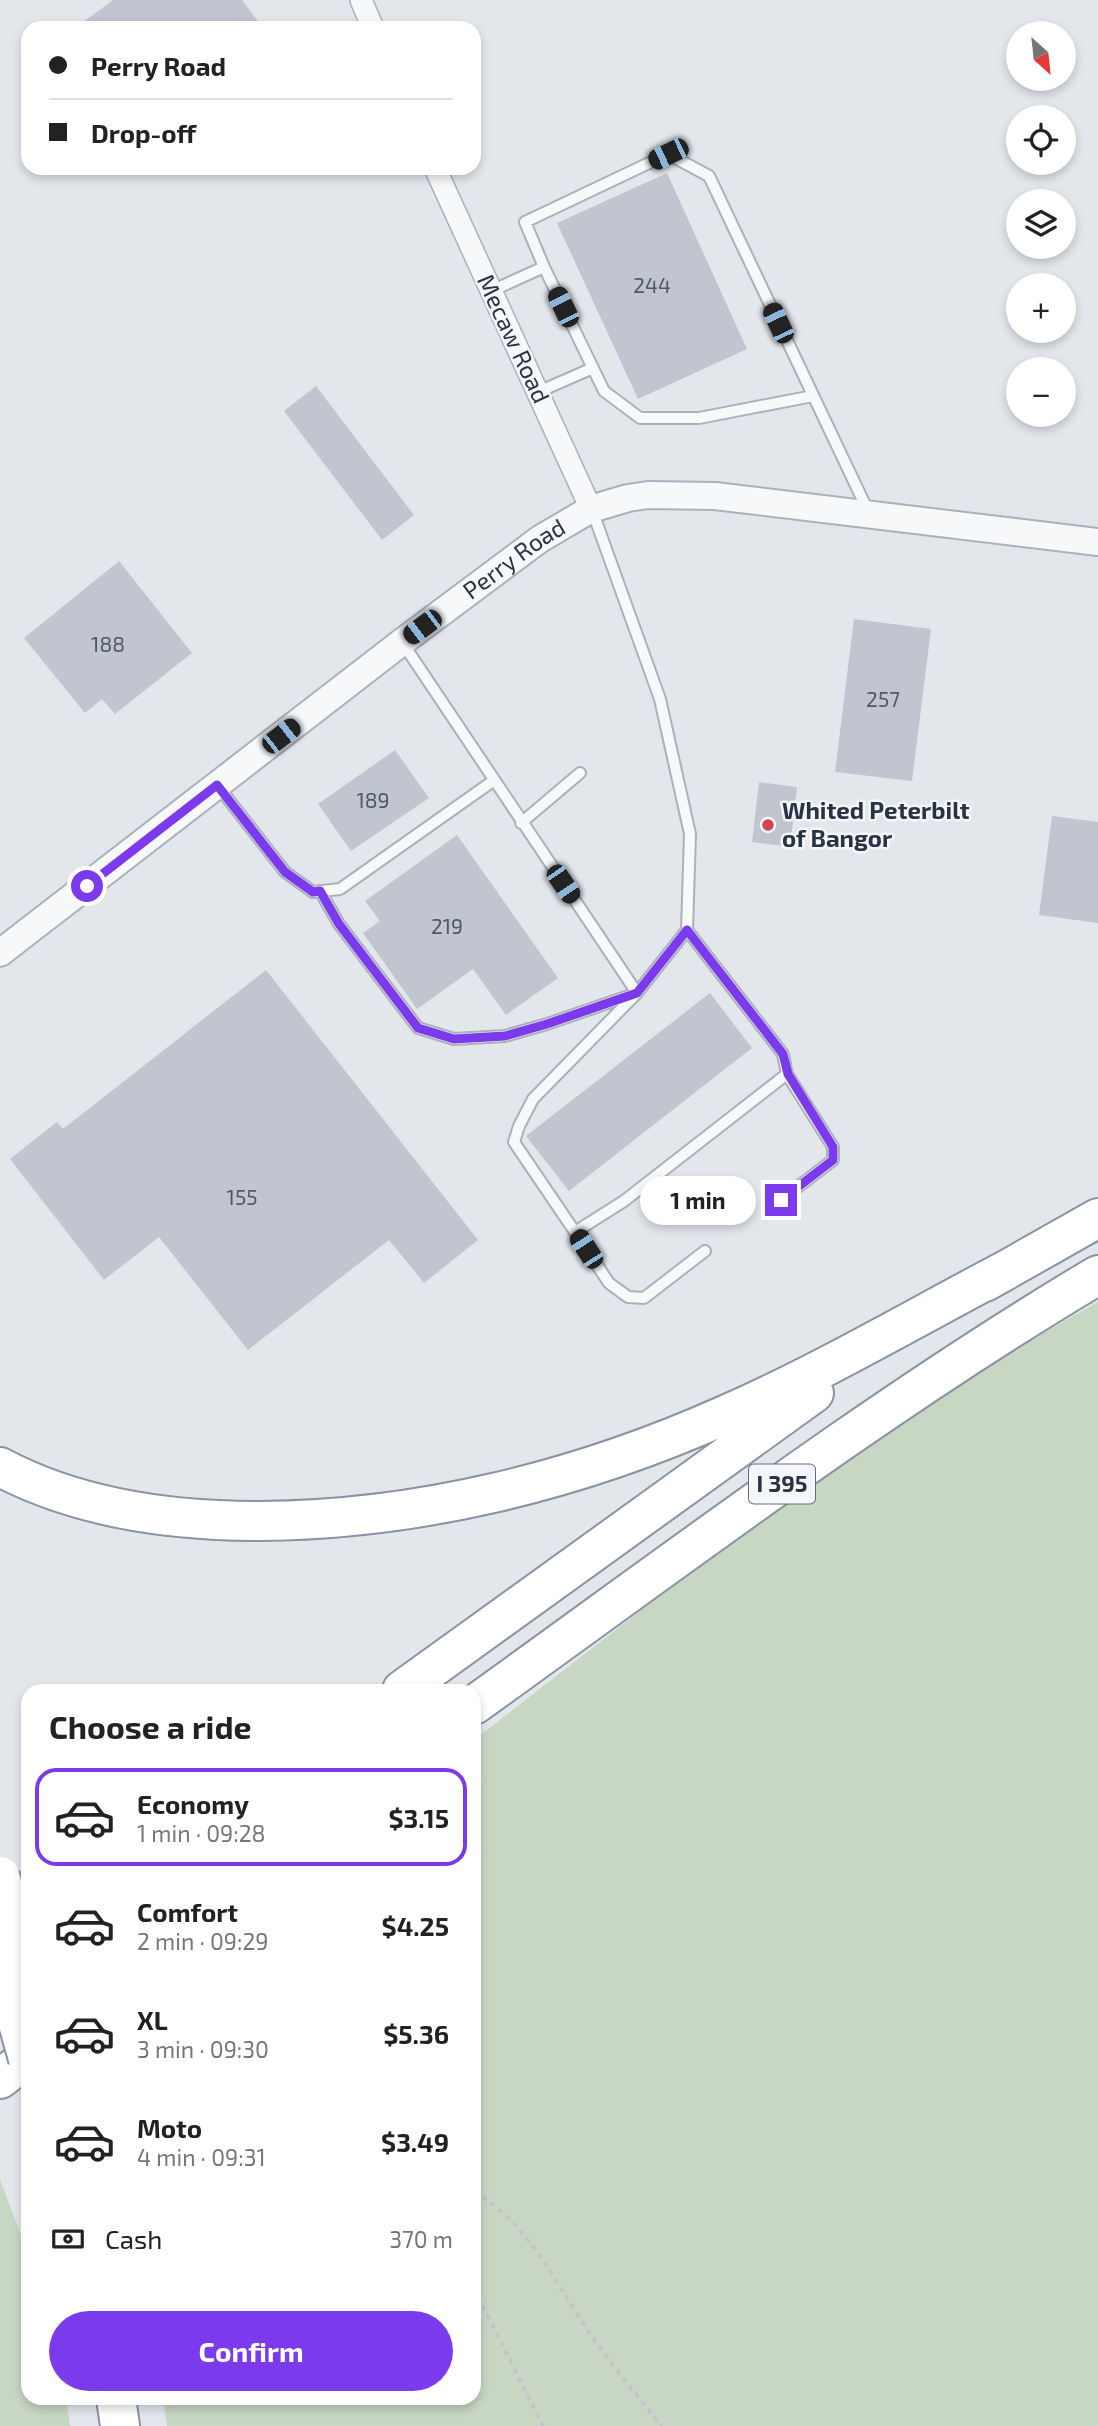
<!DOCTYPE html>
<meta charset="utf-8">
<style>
:root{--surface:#fff;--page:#f2f2f2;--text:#222;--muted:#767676;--line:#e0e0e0;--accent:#7c3aed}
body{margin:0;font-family:"Exo 2",sans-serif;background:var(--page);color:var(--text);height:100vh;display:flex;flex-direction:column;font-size:26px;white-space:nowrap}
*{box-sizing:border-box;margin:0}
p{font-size:23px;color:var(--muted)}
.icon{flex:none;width:38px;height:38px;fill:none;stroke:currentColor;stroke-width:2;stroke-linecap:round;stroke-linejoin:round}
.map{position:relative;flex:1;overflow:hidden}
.details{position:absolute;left:21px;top:1684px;width:460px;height:721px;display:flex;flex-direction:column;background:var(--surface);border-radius:21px;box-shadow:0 4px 10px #0003}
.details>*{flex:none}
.top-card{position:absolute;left:21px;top:21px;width:460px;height:154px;border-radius:21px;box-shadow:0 4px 10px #0003;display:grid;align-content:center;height:154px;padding:0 28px;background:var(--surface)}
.needle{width:46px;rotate:153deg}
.buttons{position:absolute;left:1006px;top:21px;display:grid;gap:14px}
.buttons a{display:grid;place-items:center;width:70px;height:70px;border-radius:50%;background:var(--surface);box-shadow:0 4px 10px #0003;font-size:35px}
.end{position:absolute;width:32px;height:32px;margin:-16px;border:9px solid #7c3aed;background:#fff;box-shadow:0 0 0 4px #fff}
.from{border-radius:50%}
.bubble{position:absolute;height:49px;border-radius:24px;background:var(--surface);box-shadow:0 4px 10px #0003;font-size:23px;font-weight:700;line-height:49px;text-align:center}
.car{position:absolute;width:21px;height:42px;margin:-21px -10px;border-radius:9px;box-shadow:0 0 5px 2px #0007;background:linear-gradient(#222 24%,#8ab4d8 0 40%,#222 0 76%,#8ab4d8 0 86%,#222 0)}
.top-card b{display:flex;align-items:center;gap:24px;height:66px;font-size:26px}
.top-card b+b{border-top:2px solid var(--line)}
.top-card i{width:18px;height:18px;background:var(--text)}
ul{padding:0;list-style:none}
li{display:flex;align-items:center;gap:21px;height:98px;margin:0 14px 10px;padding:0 14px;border:4px solid transparent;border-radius:21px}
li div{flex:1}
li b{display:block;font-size:26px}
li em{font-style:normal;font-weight:700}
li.on{border-color:var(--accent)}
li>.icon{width:63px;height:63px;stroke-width:1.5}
h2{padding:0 28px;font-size:32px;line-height:84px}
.pay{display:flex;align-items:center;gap:18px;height:77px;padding:0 28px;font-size:26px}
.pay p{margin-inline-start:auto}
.primary-button{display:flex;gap:14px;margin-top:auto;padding:14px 28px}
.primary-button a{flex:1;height:80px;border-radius:42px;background:var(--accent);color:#fff;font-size:28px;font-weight:700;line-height:80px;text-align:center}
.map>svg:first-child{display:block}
</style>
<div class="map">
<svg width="1098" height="2426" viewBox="0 0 1098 2426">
<rect width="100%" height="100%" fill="#e3e7ec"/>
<path fill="#c8d7c4" d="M1098,1302V2426H167L163,2398H474V1740L778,1504L873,1438L1018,1347Z
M0,2179L28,2254V2398H66L70,2426H0Z"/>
<path fill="#c0c5d0" d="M113,0H242L263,28H75Z
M667,173L747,349L638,399L557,223Z
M316,386L414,515L382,540L284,411Z
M119,561L192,653L115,714L102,699L85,713L24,638Z
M854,619L931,629L912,781L835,772Z
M395,750L429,798L351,851L318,804Z
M759,782L797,787L790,847L752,842Z
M1052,816L1098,822V923L1039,915Z
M457,835L558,978L506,1015L473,969L417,1009L363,933L380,921L365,901Z
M266,970L478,1240L424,1283L389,1240L248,1350L159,1237L104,1280L10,1159L57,1122L63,1129Z
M710,993L752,1048L569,1191L526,1136Z"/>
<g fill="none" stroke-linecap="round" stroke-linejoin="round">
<defs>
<path id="service" d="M491,291L544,267
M538,392L593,368
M813,396L699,418H640L604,391L544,267L525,222L668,154L709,176L868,511
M402,642L637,993L687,930L690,834L660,699L592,510
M218,786L285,872L313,892L340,889L493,781
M521,823L580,773
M320,891L339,924L418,1028L454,1039L505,1036L547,1024L634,994
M637,993L533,1099L519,1126L514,1142L575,1232L624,1201L787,1074L783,1054L687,930
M781,1200L833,1160V1147L787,1074
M575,1232L609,1283L628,1297L644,1298L705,1251"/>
<path id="minor" d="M361,0L373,28
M435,168L591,509"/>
<g id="tertiary">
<path id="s1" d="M0,953L402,642L540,539L591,509L628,498L648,495L715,496L1098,542"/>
</g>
<path id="motorway" d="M985,1282L1098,1218
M0,1467C79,1509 170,1521 259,1521C420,1520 579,1480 725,1415C821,1373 913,1319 1006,1270
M402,1690L814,1393
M474,1705C679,1558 881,1404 1098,1275
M0,2079L28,2057
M116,2398L120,2426"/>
</defs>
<use href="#service" stroke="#abb1ba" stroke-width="14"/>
<use href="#minor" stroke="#abb1ba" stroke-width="24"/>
<use href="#tertiary" stroke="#abb1ba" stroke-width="30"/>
<use href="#motorway" stroke="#8993a4" stroke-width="42"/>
<path stroke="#c1c5cb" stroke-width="3.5" stroke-dasharray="5 5" stroke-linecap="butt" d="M474,2192C527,2221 556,2284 589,2332C612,2365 637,2395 661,2426
M474,2288L543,2426"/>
<use href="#service" stroke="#f7f8fa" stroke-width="10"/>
<use href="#minor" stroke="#f7f8fa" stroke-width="21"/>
<use href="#tertiary" stroke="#f7f8fa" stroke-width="26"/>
<use href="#motorway" stroke="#fff" stroke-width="38"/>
<defs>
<path id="motorway-bridge" d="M0,1876L28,1975
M0,1959L28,2059"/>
</defs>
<use href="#motorway-bridge" stroke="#8993a4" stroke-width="42" stroke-linecap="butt"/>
<use href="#motorway-bridge" stroke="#fff" stroke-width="38"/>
</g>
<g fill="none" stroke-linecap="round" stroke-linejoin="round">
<path stroke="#7c3aed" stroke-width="9" d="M87,886L217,785L285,872L313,892L320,891L339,924L418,1028L454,1039L505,1036L547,1024L637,993L687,930L783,1054L788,1074L833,1147V1160L781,1200"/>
</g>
<circle fill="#d94152" stroke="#f4f6f9" stroke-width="2.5" cx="768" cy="825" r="7"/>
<g text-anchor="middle" stroke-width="5" stroke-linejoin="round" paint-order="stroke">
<g font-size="21" fill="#4f5868">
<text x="652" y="293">244</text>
<text x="108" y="652">188</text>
<text x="883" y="707">257</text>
<text x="373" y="808">189</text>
<text x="447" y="934">219</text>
<text x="242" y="1205">155</text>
</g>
<rect fill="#f4f6f9" stroke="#666e7c" stroke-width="2" x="749" y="1464.5" width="66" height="39" rx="5"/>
<g font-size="23" font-weight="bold" fill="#293346">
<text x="782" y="1492">I 395</text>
</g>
<g font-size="24" fill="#293346" stroke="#f4f6f9">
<text transform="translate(513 339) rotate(65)" y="8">Mecaw Road</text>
<text dy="8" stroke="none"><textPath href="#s1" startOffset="648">Perry Road</textPath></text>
</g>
<g font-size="24" font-weight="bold" fill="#293346" stroke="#f4f6f9" text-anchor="start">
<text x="782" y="819">Whited Peterbilt<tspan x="782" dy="28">of Bangor</tspan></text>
</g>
</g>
</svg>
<div class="buttons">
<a><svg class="needle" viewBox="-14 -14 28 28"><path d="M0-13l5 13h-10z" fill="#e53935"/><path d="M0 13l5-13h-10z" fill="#767676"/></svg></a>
<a><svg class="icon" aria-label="locate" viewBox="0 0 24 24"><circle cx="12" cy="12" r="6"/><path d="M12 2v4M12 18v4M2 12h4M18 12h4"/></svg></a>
<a><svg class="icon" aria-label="layers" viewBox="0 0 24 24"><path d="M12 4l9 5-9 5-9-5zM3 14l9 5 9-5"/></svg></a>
<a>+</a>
<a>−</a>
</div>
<i class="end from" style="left:87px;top:886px"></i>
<i class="end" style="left:781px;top:1200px"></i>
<div class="bubble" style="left:640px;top:1176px;width:116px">1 min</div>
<i class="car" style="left:668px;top:154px;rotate:244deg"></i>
<i class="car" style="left:563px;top:307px;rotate:334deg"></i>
<i class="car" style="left:778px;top:323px;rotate:335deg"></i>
<i class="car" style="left:422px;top:627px;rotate:233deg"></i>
<i class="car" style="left:281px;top:736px;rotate:52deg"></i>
<i class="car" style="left:563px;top:884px;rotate:146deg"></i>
<i class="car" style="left:586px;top:1249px;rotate:327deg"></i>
<div class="top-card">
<b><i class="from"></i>Perry Road</b>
<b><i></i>Drop-off</b>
</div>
<section class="details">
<h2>Choose a ride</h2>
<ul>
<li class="on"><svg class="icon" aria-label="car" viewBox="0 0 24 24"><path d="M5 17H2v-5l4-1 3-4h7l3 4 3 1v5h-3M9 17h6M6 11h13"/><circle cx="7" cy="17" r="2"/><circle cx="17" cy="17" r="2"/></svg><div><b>Economy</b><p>1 min · 09:28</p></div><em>$3.15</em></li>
<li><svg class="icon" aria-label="car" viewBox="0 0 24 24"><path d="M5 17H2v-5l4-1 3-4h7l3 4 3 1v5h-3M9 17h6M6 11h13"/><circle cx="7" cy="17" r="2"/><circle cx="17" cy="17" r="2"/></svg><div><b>Comfort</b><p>2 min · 09:29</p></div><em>$4.25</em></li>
<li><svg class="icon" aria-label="car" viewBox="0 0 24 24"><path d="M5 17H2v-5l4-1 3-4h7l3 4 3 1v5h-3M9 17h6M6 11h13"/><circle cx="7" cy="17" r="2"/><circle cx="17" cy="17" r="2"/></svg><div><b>XL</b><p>3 min · 09:30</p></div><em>$5.36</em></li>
<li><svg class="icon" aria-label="car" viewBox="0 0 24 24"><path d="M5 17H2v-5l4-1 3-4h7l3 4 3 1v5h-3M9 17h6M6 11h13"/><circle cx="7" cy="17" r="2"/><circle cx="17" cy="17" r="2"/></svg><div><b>Moto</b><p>4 min · 09:31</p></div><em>$3.49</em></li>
</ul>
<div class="pay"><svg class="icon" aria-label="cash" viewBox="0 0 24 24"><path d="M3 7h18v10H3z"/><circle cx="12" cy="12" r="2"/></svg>Cash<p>370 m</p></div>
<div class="primary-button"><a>Confirm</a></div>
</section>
</div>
